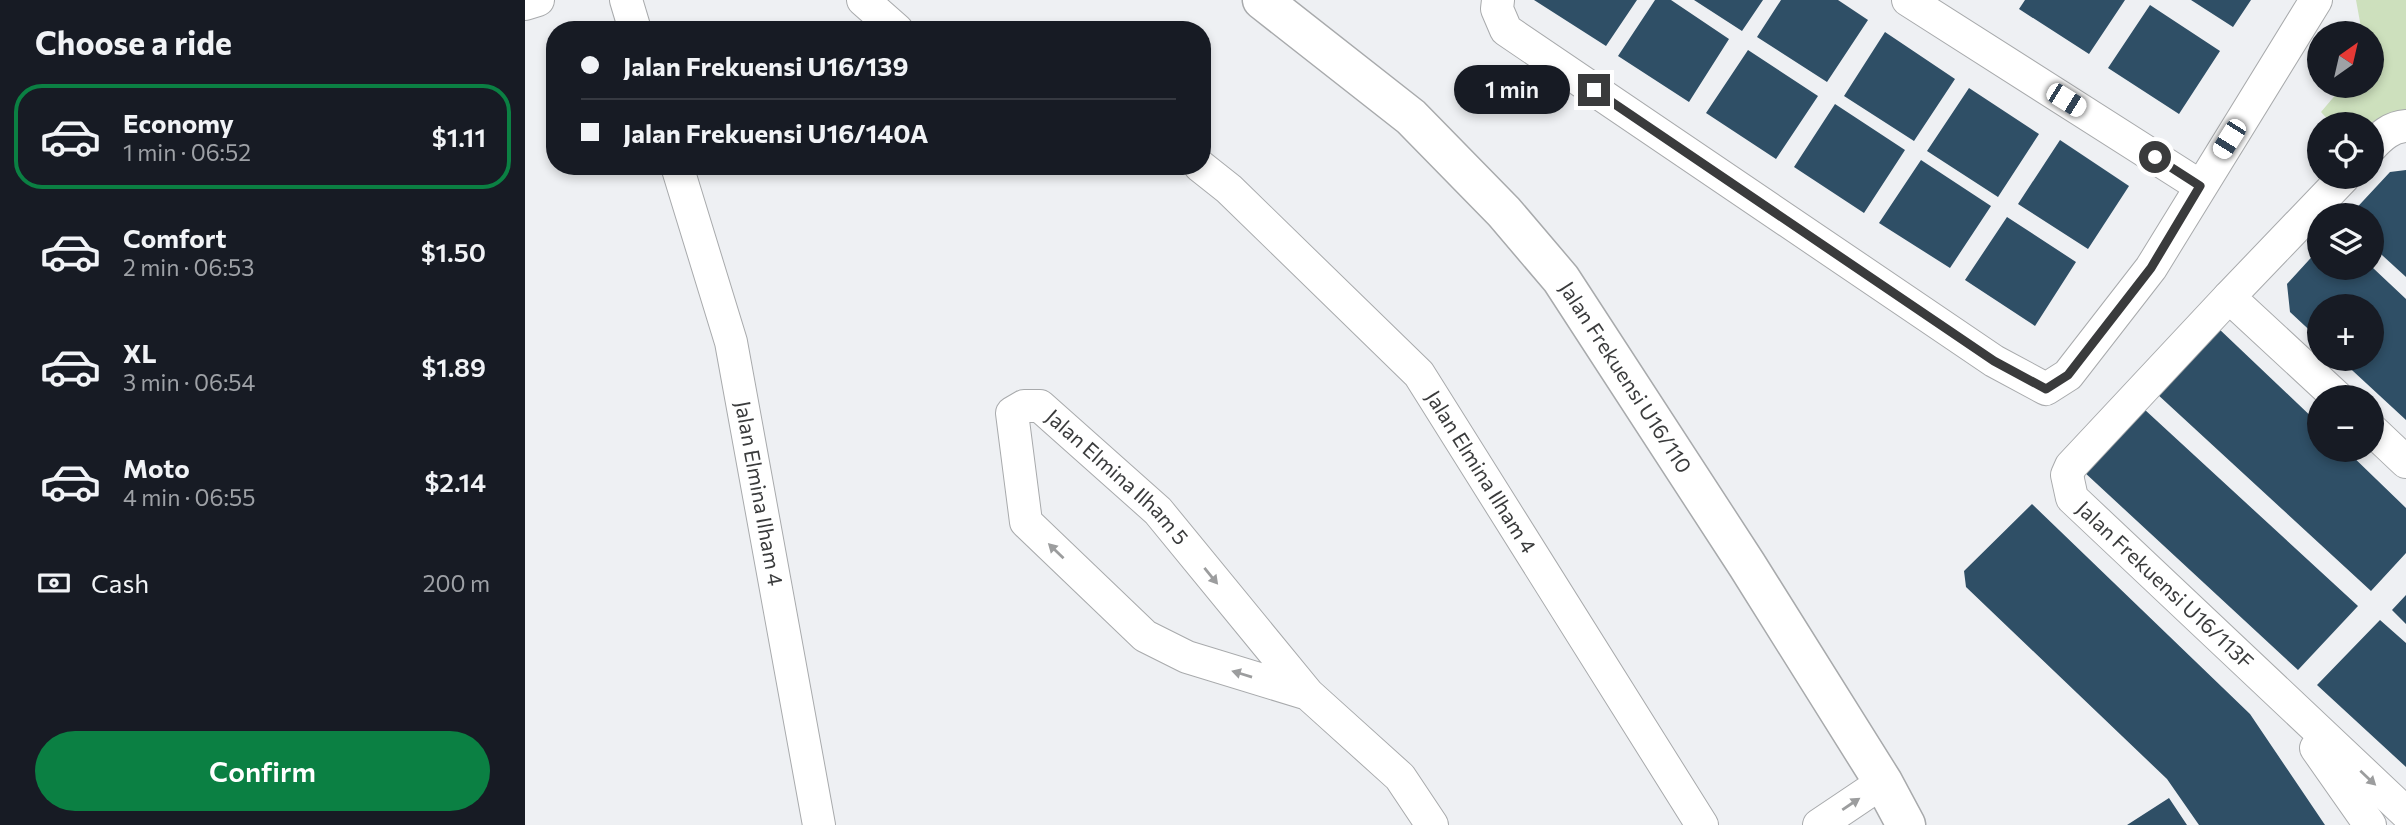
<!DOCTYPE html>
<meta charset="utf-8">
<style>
:root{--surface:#171b24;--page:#242831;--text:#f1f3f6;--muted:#9ea1a6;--line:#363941;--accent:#0b8043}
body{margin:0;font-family:Commissioner,sans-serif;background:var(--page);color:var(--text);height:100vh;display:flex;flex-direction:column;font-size:26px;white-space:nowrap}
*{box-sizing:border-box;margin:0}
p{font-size:23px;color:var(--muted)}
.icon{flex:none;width:38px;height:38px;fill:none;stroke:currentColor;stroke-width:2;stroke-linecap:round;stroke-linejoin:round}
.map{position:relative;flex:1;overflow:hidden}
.panel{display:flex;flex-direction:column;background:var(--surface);width:525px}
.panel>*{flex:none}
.guide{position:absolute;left:21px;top:21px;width:665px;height:154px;border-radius:28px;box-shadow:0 4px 10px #0003;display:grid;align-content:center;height:154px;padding:0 35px;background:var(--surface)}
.needle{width:46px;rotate:34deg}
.buttons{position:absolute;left:1782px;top:21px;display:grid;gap:14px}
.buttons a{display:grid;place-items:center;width:77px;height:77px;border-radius:50%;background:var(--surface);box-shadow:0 4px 10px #0003;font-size:35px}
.end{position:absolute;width:32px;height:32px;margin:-16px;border:9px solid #3a3b3c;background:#fff;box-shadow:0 0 0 4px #fff}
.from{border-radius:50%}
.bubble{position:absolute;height:49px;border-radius:24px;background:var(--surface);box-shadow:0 4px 10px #0003;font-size:23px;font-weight:600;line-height:49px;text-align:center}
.car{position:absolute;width:21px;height:42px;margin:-21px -10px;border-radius:9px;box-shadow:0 0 5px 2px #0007;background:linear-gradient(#fff 24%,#345 0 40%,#fff 0 76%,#345 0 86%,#fff 0)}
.guide b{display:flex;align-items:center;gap:24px;height:66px;font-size:26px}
.guide b+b{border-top:2px solid var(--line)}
.guide i{width:18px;height:18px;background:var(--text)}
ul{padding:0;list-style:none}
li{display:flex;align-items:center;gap:21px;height:105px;margin:0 14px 10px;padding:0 21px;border:4px solid transparent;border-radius:28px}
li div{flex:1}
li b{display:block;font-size:26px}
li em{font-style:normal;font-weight:600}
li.active{border-color:var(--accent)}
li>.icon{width:63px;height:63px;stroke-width:1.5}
h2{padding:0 35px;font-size:32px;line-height:84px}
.pay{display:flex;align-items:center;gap:18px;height:77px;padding:0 35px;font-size:26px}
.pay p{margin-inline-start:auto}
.button{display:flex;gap:14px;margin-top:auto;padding:14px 35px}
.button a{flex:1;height:80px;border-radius:42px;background:var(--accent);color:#fff;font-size:28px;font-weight:600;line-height:80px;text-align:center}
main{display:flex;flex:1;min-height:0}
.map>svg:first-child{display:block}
</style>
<main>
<section class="panel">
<h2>Choose a ride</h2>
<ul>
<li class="active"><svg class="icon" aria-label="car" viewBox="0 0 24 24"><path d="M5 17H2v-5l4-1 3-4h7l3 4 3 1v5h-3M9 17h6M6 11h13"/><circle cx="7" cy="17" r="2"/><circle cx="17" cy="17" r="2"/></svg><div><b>Economy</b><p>1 min · 06:52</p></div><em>$1.11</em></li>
<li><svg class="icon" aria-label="car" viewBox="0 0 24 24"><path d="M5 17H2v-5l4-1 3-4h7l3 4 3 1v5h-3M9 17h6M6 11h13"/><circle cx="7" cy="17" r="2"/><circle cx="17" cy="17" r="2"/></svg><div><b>Comfort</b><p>2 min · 06:53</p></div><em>$1.50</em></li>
<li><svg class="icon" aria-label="car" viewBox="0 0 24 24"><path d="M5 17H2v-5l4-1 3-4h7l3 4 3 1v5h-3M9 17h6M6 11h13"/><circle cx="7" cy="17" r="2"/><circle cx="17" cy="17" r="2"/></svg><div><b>XL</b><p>3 min · 06:54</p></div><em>$1.89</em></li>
<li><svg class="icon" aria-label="car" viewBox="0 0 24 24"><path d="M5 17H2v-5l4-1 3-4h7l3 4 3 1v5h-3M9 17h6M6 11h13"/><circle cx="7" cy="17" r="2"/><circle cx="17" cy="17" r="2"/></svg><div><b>Moto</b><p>4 min · 06:55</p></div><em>$2.14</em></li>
</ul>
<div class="pay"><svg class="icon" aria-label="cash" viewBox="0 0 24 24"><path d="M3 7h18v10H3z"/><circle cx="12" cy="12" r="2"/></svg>Cash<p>200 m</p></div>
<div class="button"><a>Confirm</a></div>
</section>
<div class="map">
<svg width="1881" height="825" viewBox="0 0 1881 825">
<rect width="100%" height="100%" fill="#eef0f3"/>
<path fill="#cde0bd" d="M1831,0H1881V113L1867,114L1842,124H1807L1796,112L1818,86H1846V33H1837Z"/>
<path fill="#2f4f66" d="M1009,0H1112L1081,46Z
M1130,0H1146L1204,39L1164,102L1093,56Z
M1169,0H1238L1217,31Z
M1256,0H1313L1343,20L1302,82L1232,37Z
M1500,0H1600L1564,54L1494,9Z
M1666,0H1726L1708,27Z
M1625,5L1695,51L1654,114L1583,68Z
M1360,32L1430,79L1389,141L1319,96Z
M1223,50L1293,96L1251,159L1181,113Z
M1444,88L1514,134L1473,197L1402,151Z
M1310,104L1380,150L1339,213L1269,167Z
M1535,140L1604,186L1563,249L1493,204Z
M1396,160L1466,206L1425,268L1354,223Z
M1881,170V277L1846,245V215H1825L1865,172Z
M1482,217L1551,262L1510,326L1440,280Z
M1794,249V268H1848L1881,299V420L1815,359H1846V306H1794V339L1765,312L1762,284Z
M1692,327L1794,424V450H1821L1881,508V553L1846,591L1631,393Z
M1619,409L1833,606L1773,670L1558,471Z
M1507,504L1725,714L1800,825H1674L1642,779L1441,587L1439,571Z
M1881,595V624L1867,610Z
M1855,620L1881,643V767L1792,685Z
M1644,798L1662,825H1602Z"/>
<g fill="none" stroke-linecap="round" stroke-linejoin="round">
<defs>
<g id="street">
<path d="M101,0L110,30"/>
<path d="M338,0L372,30"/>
<path d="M973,0L972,9L981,30L1469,361L1521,389L1543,375L1626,268L1791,0"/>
<path d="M1383,0L1675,186"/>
<path d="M0,4L13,0"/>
<path d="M1846,147C1856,136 1866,127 1881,126"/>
<path id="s1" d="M152,166L206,342L294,825"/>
<path id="s2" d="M675,166L704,189L894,374L1177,825"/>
<path id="s3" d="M1704,297L1546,466L1542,475L1547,498L1881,813"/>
<path d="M1812,397L1704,297L1819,177"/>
<path d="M1846,429L1881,462"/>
<path id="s4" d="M783,694L662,657L620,636L501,522L487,413L499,406H515L633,511L783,694L875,777L907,825"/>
<path d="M1791,748L1845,825"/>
<path d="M1294,825L1358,782"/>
</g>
<g id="secondary">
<path id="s5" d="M737,0L886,117L979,212L1036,279L1222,565L1358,782L1381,825"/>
</g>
</defs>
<use href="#street" stroke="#a8aaac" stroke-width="34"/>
<use href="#secondary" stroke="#a8aaac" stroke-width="41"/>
<use href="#street" stroke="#fff" stroke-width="32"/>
<use href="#secondary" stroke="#fff" stroke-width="38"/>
</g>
<defs><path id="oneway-solid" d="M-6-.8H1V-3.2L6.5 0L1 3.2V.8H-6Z" transform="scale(1.75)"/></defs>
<g fill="#9c9d9e">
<use href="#oneway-solid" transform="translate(531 551) rotate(-136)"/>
<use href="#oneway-solid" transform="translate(686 576) rotate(51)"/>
<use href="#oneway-solid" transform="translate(717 674) rotate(-163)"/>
<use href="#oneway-solid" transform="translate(1843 778) rotate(43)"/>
<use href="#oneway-solid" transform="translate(1326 804) rotate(-34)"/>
</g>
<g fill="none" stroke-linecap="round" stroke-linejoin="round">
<path stroke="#3a3b3c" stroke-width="9" d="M1069,90L1469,361L1521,389L1543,375L1626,268L1675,186L1630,157"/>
</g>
<g text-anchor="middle" stroke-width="7" stroke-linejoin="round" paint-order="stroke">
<g font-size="21" fill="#3a3b3c" stroke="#fff">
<text dy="7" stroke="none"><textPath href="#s5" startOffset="528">Jalan Frekuensi U16/110</textPath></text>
<text dy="7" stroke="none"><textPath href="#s2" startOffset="418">Jalan Elmina Ilham 4</textPath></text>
<text dy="7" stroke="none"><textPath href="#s4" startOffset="583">Jalan Elmina Ilham 5</textPath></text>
<text dy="7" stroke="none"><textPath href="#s1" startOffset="338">Jalan Elmina Ilham 4</textPath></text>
<text dy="7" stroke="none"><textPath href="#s3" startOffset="392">Jalan Frekuensi U16/113F</textPath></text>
</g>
</g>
</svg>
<div class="buttons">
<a><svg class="needle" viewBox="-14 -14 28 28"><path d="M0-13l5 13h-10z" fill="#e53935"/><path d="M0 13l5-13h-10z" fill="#9ea1a6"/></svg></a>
<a><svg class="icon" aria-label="locate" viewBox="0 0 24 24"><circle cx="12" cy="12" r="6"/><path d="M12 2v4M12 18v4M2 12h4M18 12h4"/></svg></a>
<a><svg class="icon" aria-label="layers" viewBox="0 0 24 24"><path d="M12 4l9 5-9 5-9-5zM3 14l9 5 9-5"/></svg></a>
<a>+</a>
<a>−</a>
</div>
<i class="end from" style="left:1630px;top:157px"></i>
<i class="end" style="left:1069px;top:90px"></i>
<div class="bubble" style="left:929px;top:65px;width:116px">1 min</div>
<i class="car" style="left:1541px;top:100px;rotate:122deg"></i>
<i class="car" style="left:1704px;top:139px;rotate:212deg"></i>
<div class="guide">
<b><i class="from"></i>Jalan Frekuensi U16/139</b>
<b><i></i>Jalan Frekuensi U16/140A</b>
</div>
</div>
</main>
